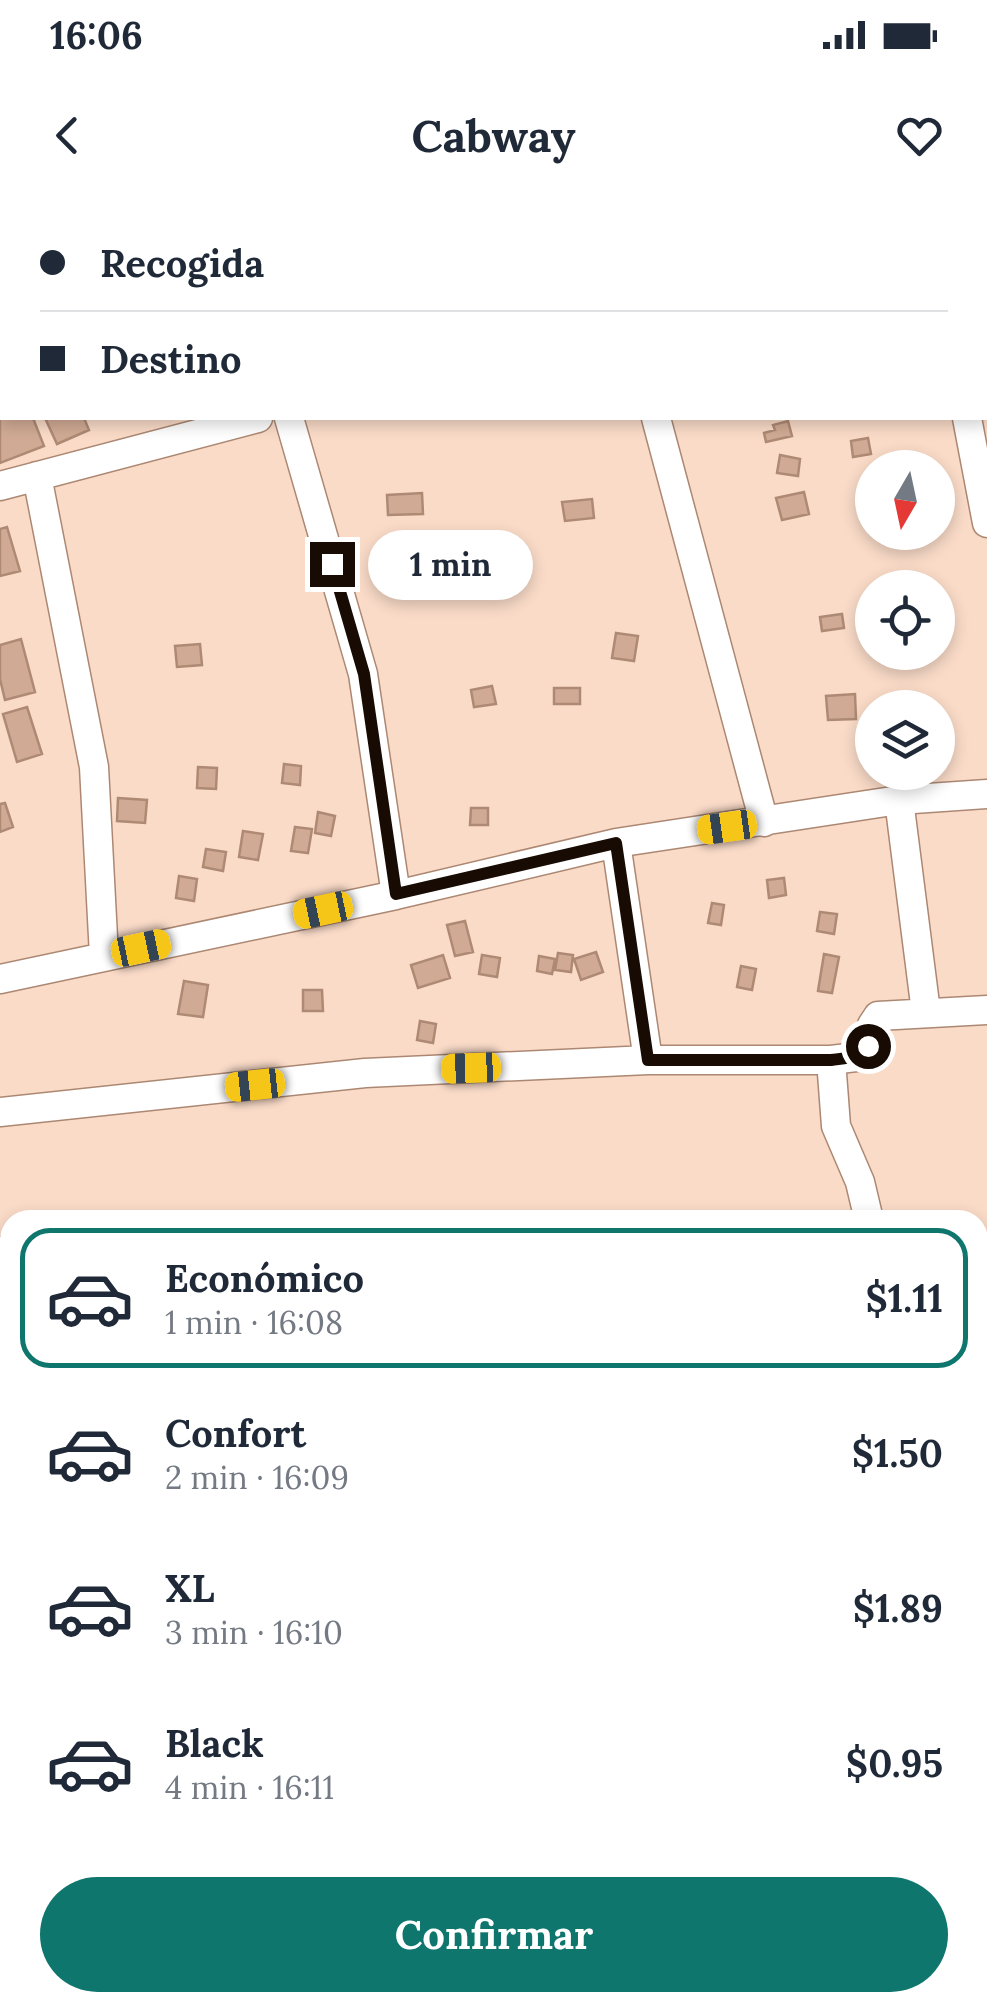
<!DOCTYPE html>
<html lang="es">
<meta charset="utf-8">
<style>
:root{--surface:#fff;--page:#f6f6f7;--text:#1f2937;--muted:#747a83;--line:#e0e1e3;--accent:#0f766e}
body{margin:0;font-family:Lora,serif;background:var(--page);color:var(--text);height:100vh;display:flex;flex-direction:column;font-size:38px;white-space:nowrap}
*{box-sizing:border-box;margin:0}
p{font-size:32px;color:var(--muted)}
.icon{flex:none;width:55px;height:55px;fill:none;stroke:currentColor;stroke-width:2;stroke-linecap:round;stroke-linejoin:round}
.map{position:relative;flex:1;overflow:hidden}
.sheet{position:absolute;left:0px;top:1010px;width:988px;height:802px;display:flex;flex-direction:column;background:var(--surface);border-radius:30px 30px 0 0;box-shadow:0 5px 15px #0003}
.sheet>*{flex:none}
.hud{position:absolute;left:0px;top:0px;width:988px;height:220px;box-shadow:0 5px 15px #0003;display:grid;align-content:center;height:220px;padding:0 40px;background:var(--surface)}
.needle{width:65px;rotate:189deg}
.tools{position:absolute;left:855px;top:250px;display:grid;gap:20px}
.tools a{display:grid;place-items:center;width:100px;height:100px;border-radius:50%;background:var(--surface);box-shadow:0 5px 15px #0003;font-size:50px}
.end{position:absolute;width:45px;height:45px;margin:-22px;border:12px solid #180b04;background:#fff;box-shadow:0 0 0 5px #fff}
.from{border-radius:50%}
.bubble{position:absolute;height:70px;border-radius:35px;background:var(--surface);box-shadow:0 5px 15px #0003;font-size:32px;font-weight:800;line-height:70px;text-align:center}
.car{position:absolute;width:30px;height:60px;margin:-30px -15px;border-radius:12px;box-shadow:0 0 8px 2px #0007;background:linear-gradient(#f5c518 24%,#345 0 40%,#f5c518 0 76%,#345 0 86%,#f5c518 0)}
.hud b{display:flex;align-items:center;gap:35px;height:95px;font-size:38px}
.hud b+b{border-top:2px solid var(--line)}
.hud i{width:25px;height:25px;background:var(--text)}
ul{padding:18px 0 0;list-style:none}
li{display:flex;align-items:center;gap:30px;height:140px;margin:0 20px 15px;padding:0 20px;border:5px solid transparent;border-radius:30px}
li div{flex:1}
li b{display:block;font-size:38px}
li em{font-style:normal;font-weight:800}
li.selected{border-color:var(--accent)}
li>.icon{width:90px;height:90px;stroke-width:1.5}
.action{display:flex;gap:20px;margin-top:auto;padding:20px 40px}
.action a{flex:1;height:115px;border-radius:60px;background:var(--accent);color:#fff;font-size:40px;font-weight:800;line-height:115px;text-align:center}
.status{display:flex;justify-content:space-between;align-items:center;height:70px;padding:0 50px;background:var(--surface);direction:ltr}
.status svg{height:28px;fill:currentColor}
header{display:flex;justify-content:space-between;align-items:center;height:130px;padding:0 40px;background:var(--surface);font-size:45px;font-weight:800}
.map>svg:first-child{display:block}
</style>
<div class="status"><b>16:06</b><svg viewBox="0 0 49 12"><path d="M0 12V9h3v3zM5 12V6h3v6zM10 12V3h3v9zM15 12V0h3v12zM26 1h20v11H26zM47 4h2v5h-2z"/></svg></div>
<header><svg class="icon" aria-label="back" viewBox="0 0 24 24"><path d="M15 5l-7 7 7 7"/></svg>Cabway<svg class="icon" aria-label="heart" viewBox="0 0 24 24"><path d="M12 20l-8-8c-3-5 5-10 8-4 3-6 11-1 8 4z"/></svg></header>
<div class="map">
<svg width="987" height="1811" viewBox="0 0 987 1811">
<rect width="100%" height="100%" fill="#fadbc8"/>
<path fill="#d0aa94" stroke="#ae8a74" stroke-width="2.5" d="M2,211V218H33L44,246L0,263V212Z
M45,218H84L89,230L57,244Z
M788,221L792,236L766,242L764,233L775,230L773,225Z
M868,238L871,254L853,257L851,241Z
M780,255L800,259L798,276L777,273Z
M804,292L809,314L782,320L776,298Z
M422,293L423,314L388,315L387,295Z
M592,299L594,318L565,321L562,302Z
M7,327L20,371L0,376V329Z
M842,414L844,428L822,431L820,417Z
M616,433L638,436L634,461L612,458Z
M21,439L35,492L5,500L0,479V445Z
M200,444L202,465L177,467L175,446Z
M492,486L496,504L474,507L471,490Z
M554,488H580V504H554Z
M855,494L856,519L828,520L826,496Z
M27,507L42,554L17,562L3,514Z
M284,564L301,566L300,585L282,583Z
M198,567L217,568L216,589L197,588Z
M118,598L147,600L145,623L117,621Z
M5,603L13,627L0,632V604Z
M471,608H488V625H470Z
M318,612L335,616L331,636L315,633Z
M295,627L312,629L308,653L291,651Z
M243,631L263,634L258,660L239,657Z
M206,649L226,652L223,671L203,667Z
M179,676L197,679L194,701L176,698Z
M784,678L786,695L769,698L767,680Z
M712,703L724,705L721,725L708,723Z
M820,712L837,714L834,734L817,731Z
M465,721L473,752L455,756L447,725Z
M596,752L603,772L581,780L574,759Z
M558,753L573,755L571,772L555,770Z
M824,754L839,757L832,793L818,791Z
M443,755L450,778L418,788L411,765Z
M482,755L500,758L497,777L479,774Z
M539,756L555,759L552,774L537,771Z
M741,766L756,769L752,790L737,787Z
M184,781L208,785L203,817L178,814Z
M303,790H322L323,811H303Z
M420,821L436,824L433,843L417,840Z
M0,1484L10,1485V1519L0,1518Z
M979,1762L987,1763V1807L972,1804L978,1802Z
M641,1802H678L677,1811L641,1807Z
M809,1802H845L843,1811H808Z"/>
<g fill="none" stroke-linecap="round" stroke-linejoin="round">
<defs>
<path id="minor" d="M196,0L198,2
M592,0L593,2
M897,0L898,2
M426,2L434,0
M985,140L987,139
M289,218L363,474L396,695
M656,218L764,622
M967,218L987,323
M37,276L94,567L104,756
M0,286L258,218
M899,600L926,812
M616,643L648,860
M0,779L396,695L616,643L899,600L987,594
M831,860L836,926L860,982L869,1020
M0,912L365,873L648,860H831L856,857L866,851L872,825L878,816L987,810
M0,1051L10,1144
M978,1138L987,1139
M4,1375L10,1281
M978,1500L987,1502
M245,1811L246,1802
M758,1811L759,1802"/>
</defs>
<use href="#minor" stroke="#ac8873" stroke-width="31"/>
<use href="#minor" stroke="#fff" stroke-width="28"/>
</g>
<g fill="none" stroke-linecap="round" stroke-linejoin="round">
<path stroke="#180b04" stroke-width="12" d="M332,364L364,474L396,694L616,643L648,860H831C844,858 860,859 868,846"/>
</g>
</svg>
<div class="tools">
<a><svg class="needle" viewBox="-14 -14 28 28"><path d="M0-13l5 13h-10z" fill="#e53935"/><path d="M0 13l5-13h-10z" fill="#747a83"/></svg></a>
<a><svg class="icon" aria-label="locate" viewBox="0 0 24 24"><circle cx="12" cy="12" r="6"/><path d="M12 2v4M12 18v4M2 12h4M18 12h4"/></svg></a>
<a><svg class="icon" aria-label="layers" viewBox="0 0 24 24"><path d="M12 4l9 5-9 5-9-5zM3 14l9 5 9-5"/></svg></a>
</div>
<i class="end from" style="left:868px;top:846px"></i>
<i class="end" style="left:332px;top:364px"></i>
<div class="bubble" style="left:368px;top:330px;width:165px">1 min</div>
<i class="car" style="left:727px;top:627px;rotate:262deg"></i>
<i class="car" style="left:323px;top:710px;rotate:258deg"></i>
<i class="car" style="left:141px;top:748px;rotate:78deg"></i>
<i class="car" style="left:471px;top:868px;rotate:268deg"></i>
<i class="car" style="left:255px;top:885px;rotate:264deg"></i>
<div class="hud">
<b><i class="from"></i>Recogida</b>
<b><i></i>Destino</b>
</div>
<section class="sheet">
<ul>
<li class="selected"><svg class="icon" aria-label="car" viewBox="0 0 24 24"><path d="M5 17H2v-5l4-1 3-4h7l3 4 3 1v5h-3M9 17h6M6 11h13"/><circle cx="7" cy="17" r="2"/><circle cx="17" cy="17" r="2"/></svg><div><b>Económico</b><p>1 min · 16:08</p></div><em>$1.11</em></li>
<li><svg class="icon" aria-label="car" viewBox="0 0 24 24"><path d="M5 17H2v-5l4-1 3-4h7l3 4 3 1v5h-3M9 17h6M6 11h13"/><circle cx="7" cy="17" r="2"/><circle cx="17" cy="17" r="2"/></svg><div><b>Confort</b><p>2 min · 16:09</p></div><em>$1.50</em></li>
<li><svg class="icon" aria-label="car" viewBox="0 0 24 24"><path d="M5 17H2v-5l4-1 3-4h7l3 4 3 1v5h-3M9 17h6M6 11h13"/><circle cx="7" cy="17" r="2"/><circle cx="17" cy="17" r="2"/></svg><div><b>XL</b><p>3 min · 16:10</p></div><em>$1.89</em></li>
<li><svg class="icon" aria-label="car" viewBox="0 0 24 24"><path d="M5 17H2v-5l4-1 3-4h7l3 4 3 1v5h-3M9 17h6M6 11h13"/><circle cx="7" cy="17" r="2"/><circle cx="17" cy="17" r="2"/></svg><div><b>Black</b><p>4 min · 16:11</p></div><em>$0.95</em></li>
</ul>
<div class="action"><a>Confirmar</a></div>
</section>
</div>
